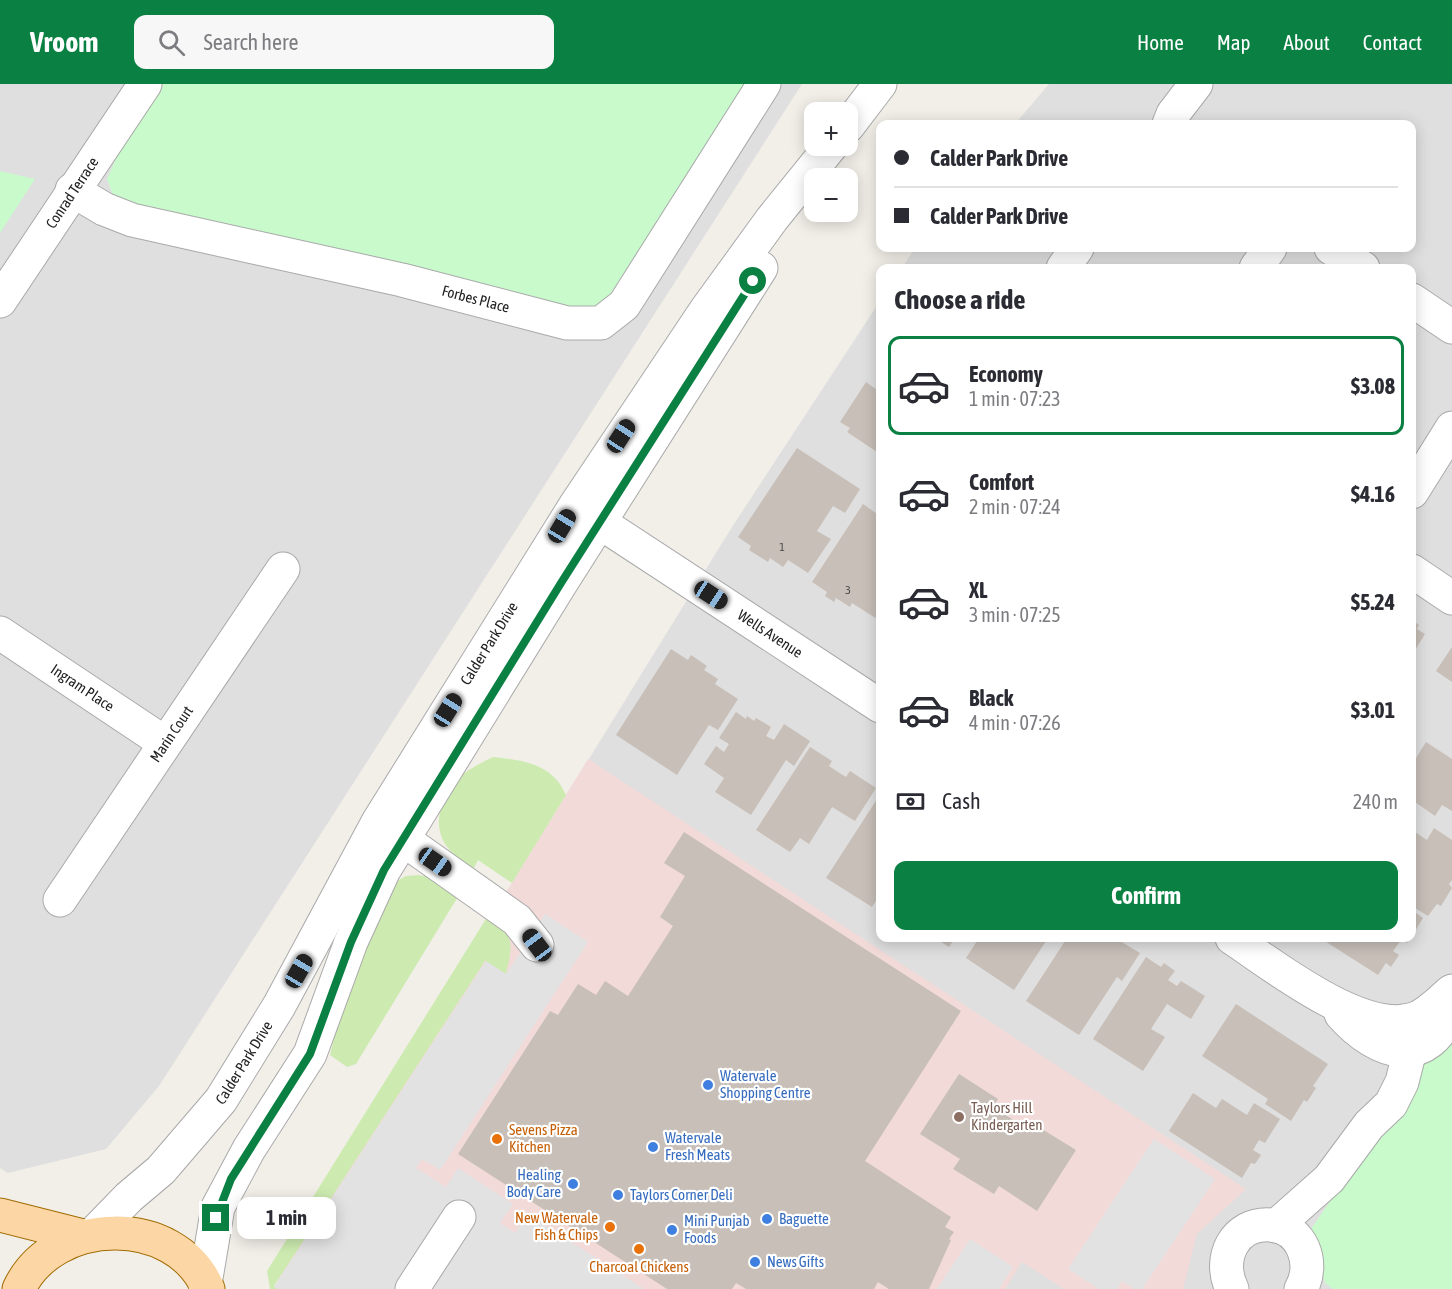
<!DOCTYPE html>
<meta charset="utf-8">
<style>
:root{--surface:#fff;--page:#f7f7f7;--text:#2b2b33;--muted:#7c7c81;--line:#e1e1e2;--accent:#0b8043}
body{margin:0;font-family:"Asap Condensed",sans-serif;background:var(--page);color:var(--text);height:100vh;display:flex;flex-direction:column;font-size:22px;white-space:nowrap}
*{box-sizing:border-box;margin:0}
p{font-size:20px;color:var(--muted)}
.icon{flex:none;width:33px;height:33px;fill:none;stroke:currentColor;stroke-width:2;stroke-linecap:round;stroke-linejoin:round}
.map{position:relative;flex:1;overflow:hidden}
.panel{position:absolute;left:876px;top:180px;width:540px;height:678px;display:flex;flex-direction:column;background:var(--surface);border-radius:12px;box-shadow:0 3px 15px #0003}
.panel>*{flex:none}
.top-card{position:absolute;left:876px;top:36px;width:540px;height:132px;border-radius:12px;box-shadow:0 3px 15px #0003;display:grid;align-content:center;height:132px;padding:0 18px;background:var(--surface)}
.controls{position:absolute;left:804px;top:18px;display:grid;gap:12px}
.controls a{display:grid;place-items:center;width:54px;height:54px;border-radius:12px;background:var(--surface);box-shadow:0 3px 15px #0003;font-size:30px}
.end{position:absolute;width:27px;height:27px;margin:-14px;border:8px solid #0b8043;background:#fff;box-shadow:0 0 0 3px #fff}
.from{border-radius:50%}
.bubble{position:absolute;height:42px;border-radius:12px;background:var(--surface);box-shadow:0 3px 15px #0003;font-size:20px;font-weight:700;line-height:42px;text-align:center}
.car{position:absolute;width:18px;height:36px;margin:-18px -9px;border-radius:8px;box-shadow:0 0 4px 2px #0007;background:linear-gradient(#222 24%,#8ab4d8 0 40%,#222 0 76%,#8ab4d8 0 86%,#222 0)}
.top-card b{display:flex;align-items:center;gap:21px;height:57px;font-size:22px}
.top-card b+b{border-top:2px solid var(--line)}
.top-card i{width:15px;height:15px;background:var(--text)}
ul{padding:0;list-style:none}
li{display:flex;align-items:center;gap:18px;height:99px;margin:0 12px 9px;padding:0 6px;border:3px solid transparent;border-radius:12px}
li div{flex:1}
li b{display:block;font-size:22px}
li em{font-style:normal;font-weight:700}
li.selected{border-color:var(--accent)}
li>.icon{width:54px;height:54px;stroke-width:1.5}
h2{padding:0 18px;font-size:27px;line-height:72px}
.pay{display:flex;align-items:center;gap:15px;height:66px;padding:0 18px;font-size:22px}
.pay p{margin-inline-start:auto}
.primary-button{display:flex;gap:12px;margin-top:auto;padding:12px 18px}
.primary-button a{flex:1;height:69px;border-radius:12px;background:var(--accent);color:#fff;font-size:24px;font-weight:700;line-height:69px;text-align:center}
header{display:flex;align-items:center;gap:36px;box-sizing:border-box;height:84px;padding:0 30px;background:var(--accent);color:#fff}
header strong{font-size:28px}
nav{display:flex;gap:33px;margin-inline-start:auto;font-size:21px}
.search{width:420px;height:54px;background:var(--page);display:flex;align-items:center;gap:15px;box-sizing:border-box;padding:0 21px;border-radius:12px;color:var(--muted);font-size:22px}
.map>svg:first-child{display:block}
</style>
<header>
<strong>Vroom</strong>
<div class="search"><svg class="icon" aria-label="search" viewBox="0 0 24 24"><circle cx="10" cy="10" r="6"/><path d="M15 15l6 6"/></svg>Search here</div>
<nav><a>Home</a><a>Map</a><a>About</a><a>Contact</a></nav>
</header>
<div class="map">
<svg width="1452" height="1205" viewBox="0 0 1452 1205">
<rect width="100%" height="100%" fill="#f2efe9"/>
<path fill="#e0dfdf" d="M0,0H802L159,1002L106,1065L8,1089L0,1084Z
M1049,0H1452V1205H282L275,1184L732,443L880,217V854H1412V184H902L915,164H1412V40H1015Z"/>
<path fill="#f2dad9" d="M588,675L1246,1105L1197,1150L1183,1205H1064L1022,1178L1005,1205H282L275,1184Z"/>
<path fill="#cdebb0" d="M493,673C523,676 553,680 566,711L512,799L478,776L474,784C465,778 454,772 448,764C431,743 440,713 457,696C466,686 481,679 493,673Z
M418,791L431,793L459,811L356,980L347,983L330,971L344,912L397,797L406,792Z
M489,830C515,852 513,859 506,890L485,877L274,1202L278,1205H270L267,1187Z"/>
<path fill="#c8facc" d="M164,0H746L740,13L608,214L581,229L126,129L114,114L107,95L123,59Z
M0,87L35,95L0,149Z
M1452,939V1205H1333L1325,1199L1311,1145Z"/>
<path fill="#e2e2e2" d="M545,830L588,858L440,1086L422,1075L416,1084L446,1103L458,1084L513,1120L500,1139L515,1149L528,1130L644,1205H278L274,1203L486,877L506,890Z
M1154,1055L1215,1095L1142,1205H1134L1122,1197L1117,1205H1099L1068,1185Z
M970,1155L1013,1183L999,1205H937Z"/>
<path fill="#c7bfb8" d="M866,298L880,308V363L877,368L847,348L850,344L840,338Z
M797,364L860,405L845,429L833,422L817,447L831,455L808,489L788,476L783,483L770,474L768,478L749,466L751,462L738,453Z
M863,420L880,432V530L877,535L852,519L850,523L836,514L834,518L825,512L827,508L812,498Z
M1412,536L1419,541L1417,545L1425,550L1412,571Z
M1452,563V598L1436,587Z
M671,565L688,576L691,571L707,582L704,586L718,595L715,600L738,615L718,646L709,641L677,691L616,651Z
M736,628L746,635L747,632L754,637L756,634L771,643L766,652L774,656L784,640L810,657L794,682L786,676L751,731L715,708L724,694L704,680L716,662L724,668L729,660L719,654Z
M1426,658L1452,675V727L1442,721L1435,732L1412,716V681Z
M810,663L832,677L829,682L841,690L846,693L850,687L876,704L855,737L832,723L809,760L800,754L790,768L756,746Z
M879,712L880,810L872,823L826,794Z
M1434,744L1452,756V796L1449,800L1452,804L1441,822L1437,820L1428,832L1412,822V746L1427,756Z
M684,748L961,927L865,1077L951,1133L945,1143L954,1148L949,1155L951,1156L929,1205H889L878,1198L874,1205H746L736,1199L732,1205H667L458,1070L550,927L558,931L578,900L596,911L605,897L628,912L673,842L660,833L685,792L664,779Z
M1412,826L1423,834L1412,852Z
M935,854H955L949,863Z
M979,854H1048L1014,906L966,874Z
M1067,854H1115L1140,869L1122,897L1117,893L1079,951L1026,917Z
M1320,854H1410L1407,859L1401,856L1393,867L1399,871L1391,883L1386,879L1378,891Z
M1146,873L1161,883L1164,879L1175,887L1168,896L1177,902L1181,897L1205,912L1191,935L1167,920L1151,945L1165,953L1143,987L1093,955Z
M1236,920L1328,980L1313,1002L1316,1004L1307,1018L1304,1016L1291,1037L1265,1020L1268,1015L1202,972Z
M959,990L998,1015L993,1023L1033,1048L1037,1042L1076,1066L1037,1127L999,1102L994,1110L953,1085L960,1075L920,1050Z
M1193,1009L1216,1024L1222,1015L1247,1031L1254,1019L1280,1035L1265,1059L1259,1056L1253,1066L1261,1071L1255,1080L1251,1079L1242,1094L1169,1047Z"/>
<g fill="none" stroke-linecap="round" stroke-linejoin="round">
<defs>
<g id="minor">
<path d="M1169,40L1173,30L1196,0"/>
<path d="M848,42L880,0"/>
<path id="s1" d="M72,106L104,125L132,136L402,196L567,239H601L624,221L764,0"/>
<path d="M1331,164L1363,184"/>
<path d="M1063,184L1077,164"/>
<path d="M1256,184L1270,164"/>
<path d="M1412,216L1452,243"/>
<path id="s2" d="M0,217L145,0"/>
<path d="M1412,408L1452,344"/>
<path id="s3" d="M581,426L880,622"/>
<path d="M1412,487L1452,514"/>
<path id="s4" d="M0,549L165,659"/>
<path d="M387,744L517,836L537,861"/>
<path id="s5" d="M60,816L283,485"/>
<path d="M1232,854C1273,881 1368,957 1419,933C1431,927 1442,915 1452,907"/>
<path d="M1341,930C1378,972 1429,987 1452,924"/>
<path d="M1276,1142L1329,1095L1369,1041L1391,1020L1402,998L1410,966L1404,937"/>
<path id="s6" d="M94,1149L129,1113L161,1086L221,1016L279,922L378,738L575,422L706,226L772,135L831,62"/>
<path d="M205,1200L218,1123L249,1065L310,970L351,858L384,786L561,499L761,184"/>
<path d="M412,1205L459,1133"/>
<path d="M1232,1205C1217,1175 1234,1138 1271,1141C1303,1144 1315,1180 1301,1205"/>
</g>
<path id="major" d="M0,1131L83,1152
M19,1205C53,1132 176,1129 208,1205"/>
</defs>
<use href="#minor" stroke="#a9a9a9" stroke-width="35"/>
<use href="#major" stroke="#a06b00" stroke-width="35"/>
<use href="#minor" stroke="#fff" stroke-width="33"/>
<use href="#major" stroke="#fcd6a4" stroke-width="33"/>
</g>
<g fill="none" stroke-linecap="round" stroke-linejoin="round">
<path stroke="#0b8043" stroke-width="8" d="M216,1134L231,1095L310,970L351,858L384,786L561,499L753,197"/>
</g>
<g fill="#3f7fe0" stroke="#fff" stroke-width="2">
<circle cx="708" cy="1001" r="6"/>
<circle cx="653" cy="1063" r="6"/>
<circle cx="573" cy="1100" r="6"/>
<circle cx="618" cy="1111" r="6"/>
<circle cx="767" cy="1135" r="6"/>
<circle cx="672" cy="1146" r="6"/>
<circle cx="755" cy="1178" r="6"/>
</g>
<circle fill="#8d6e63" stroke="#fff" stroke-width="2" cx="959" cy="1033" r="6"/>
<g fill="#e8710a" stroke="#fff" stroke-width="2">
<circle cx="497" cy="1055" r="6"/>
<circle cx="610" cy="1143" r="6"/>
<circle cx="639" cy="1165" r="6"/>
</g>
<g text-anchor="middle" stroke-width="4.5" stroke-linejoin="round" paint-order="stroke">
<g font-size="12" fill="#4b4948">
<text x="782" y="467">1</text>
<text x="848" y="510">3</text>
</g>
<g font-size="15" fill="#222" stroke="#fff">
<text dy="5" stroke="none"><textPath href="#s2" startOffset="130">Conrad Terrace</textPath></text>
<text dy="5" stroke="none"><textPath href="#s1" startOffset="420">Forbes Place</textPath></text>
<text dy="5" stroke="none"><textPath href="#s3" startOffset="226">Wells Avenue</textPath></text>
<text dy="5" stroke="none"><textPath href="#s6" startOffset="714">Calder Park Drive</textPath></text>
<text dy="5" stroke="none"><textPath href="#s4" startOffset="99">Ingram Place</textPath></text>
<text dy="5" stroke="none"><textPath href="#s5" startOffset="200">Marin Court</textPath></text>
<text dy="5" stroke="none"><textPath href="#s6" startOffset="228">Calder Park Drive</textPath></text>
</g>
<g font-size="15" fill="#366cbe" stroke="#fff" text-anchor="start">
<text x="720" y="997">Watervale<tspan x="720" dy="17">Shopping Centre</tspan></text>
<text x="665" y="1059">Watervale<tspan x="665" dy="17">Fresh Meats</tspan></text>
<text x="561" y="1096" text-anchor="end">Healing<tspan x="561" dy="17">Body Care</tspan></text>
<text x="630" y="1116">Taylors Corner Deli</text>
<text x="779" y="1140">Baguette</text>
<text x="684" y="1142">Mini Punjab<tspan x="684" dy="17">Foods</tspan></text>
<text x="767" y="1183">News Gifts</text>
</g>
<g font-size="15" fill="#785e54" stroke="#fff" text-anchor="start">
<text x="971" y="1029">Taylors Hill<tspan x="971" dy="17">Kindergarten</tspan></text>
</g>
<g font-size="15" fill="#c56008" stroke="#fff" text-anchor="start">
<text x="509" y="1051">Sevens Pizza<tspan x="509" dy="17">Kitchen</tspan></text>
<text x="598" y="1139" text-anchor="end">New Watervale<tspan x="598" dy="17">Fish &amp; Chips</tspan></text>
<text x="639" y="1188" text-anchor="middle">Charcoal Chickens</text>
</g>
</g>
</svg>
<div class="controls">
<a>+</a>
<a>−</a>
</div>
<i class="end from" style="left:753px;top:197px"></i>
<i class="end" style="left:216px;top:1134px"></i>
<div class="bubble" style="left:237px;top:1113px;width:99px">1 min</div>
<i class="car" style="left:621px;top:352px;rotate:33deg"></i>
<i class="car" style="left:562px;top:442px;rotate:31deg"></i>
<i class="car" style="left:711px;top:511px;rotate:123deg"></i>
<i class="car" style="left:448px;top:626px;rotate:32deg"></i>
<i class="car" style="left:435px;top:778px;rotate:125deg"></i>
<i class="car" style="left:537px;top:861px;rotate:323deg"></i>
<i class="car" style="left:299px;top:887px;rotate:30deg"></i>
<div class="top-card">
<b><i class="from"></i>Calder Park Drive</b>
<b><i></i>Calder Park Drive</b>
</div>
<section class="panel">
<h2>Choose a ride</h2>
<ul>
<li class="selected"><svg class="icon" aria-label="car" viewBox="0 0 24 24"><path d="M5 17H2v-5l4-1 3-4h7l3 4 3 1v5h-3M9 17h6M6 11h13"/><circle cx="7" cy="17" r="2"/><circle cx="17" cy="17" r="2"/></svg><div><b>Economy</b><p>1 min · 07:23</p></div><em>$3.08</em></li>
<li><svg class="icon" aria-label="car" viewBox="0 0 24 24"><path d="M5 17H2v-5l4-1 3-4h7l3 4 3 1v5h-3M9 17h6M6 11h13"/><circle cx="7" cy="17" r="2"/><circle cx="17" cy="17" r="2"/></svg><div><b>Comfort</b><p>2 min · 07:24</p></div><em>$4.16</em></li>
<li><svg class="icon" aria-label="car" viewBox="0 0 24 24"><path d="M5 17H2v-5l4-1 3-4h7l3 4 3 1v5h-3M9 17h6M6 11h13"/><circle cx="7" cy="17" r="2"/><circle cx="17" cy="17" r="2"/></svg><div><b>XL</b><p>3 min · 07:25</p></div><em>$5.24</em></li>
<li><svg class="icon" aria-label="car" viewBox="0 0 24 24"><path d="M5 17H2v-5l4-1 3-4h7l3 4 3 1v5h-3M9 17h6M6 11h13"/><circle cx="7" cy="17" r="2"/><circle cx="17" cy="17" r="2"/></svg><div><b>Black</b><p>4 min · 07:26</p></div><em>$3.01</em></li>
</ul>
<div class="pay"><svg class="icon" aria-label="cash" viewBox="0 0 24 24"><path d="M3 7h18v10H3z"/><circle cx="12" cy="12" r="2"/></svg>Cash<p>240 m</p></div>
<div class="primary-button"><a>Confirm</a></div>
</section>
</div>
